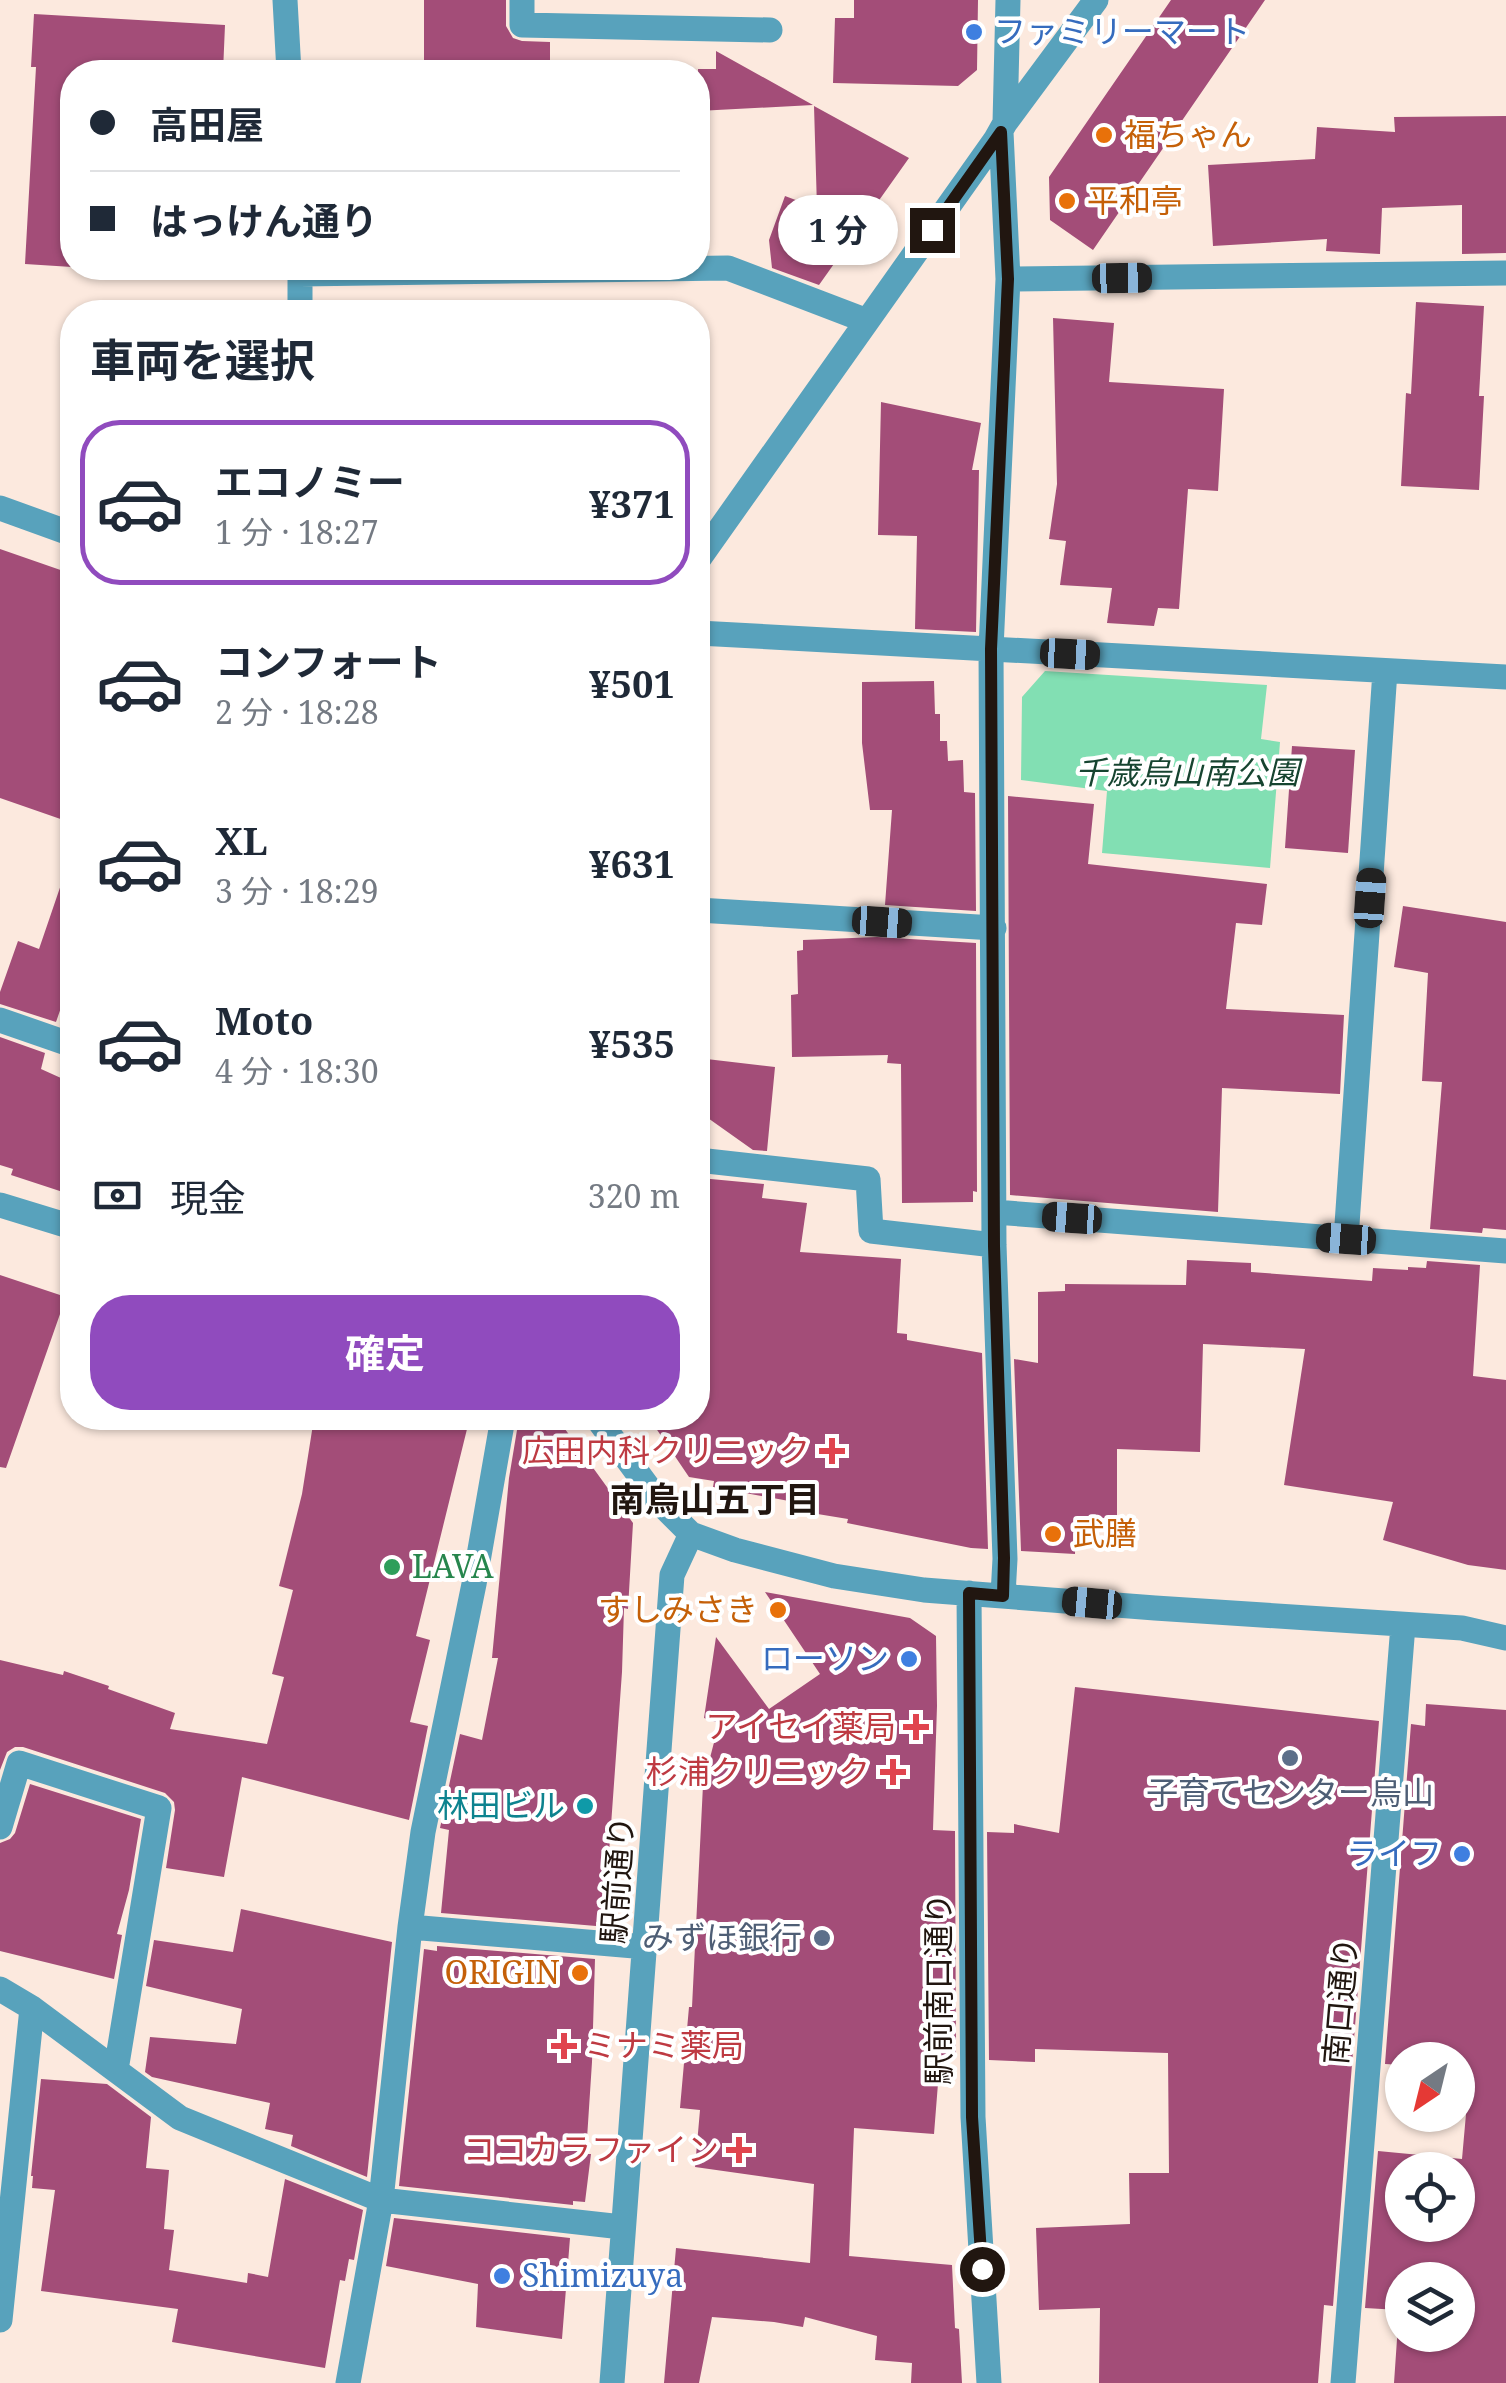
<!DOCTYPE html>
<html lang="ja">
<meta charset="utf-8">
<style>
:root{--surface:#fff;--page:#f6f6f7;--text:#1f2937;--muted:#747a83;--line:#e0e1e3;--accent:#904bbe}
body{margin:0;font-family:"Noto Serif","Noto Sans JP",serif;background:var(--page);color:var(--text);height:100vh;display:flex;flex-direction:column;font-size:38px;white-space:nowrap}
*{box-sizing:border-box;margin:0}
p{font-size:32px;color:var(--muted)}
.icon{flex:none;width:55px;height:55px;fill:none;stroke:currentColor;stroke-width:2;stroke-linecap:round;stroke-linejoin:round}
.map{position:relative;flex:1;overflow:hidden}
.sheet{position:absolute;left:60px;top:300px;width:650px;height:1130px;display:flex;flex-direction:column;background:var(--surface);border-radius:40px;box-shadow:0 2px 8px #0004}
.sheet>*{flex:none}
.guide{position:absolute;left:60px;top:60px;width:650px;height:220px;border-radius:40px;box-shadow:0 2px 8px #0004;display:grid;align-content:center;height:220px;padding:0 30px;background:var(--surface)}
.needle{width:65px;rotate:215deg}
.tools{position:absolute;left:1385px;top:2042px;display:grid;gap:20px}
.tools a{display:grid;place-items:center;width:90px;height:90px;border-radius:50%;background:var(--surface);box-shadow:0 2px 8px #0004;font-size:50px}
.end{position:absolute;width:45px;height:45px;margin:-22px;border:12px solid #211610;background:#fff;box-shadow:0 0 0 5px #fff}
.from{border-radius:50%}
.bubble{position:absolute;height:70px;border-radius:35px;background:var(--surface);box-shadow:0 2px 8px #0004;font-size:32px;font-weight:700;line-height:70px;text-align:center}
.car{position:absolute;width:30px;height:60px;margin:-30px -15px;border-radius:12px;box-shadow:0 0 8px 2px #0007;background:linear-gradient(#222 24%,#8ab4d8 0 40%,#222 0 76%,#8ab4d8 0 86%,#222 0)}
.guide b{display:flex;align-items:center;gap:35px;height:95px;font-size:38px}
.guide b+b{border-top:2px solid var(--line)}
.guide i{width:25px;height:25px;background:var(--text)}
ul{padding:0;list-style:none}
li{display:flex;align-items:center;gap:30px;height:165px;margin:0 20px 15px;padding:0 10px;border:5px solid transparent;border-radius:40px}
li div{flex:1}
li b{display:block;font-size:38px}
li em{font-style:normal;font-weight:700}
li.active{border-color:var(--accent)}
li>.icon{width:90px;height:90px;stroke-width:1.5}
h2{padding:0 30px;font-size:45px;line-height:120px}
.pay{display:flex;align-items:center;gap:25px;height:110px;padding:0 30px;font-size:38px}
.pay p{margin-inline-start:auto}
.cta{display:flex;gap:20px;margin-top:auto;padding:20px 30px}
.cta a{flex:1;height:115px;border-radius:40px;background:var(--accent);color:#fff;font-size:40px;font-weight:700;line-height:115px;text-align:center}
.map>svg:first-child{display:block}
</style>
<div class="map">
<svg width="1506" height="2383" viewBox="0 0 1506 2383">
<rect width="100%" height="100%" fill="#fce9de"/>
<path fill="#82dfb3" d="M1045,671L1267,685L1261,739L1280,742L1270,868L1102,853L1107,791L1021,780L1022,697Z"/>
<path fill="#a34d78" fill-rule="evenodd" d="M424,0H506V26L513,38L522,41L550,42V72H424Z
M854,0H978L977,70L958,86L833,83L835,18H854Z
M1171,0H1265L1093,250L1050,220L1049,177Z
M34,14L225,25L223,72H72V267L25,264L36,67H31Z
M716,51L813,105L698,111V69H716Z
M814,106L909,158L819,285L772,268L769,240L785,196L817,208Z
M1506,116V253L1462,254V205L1382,208L1380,254L1326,251L1327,239L1213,246L1208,165L1315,159L1317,127L1395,132L1394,117Z
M1416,302L1484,306L1479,396H1484L1479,490L1401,486L1406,393L1411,394Z
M1053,318L1114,323L1109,382L1224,389L1218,491L1188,489L1179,609L1158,608L1154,626L1107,623L1112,588L1060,585L1066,541L1049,539L1057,484Z
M881,402L981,423L972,470H979L976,632L915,629L917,536L878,535Z
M0,549L72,574V823L0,798Z
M934,681L935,714H940V741H947L948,761L963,760L964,792L975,793L976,911L885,905L892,810H870L862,743V682Z
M1292,746L1355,750L1348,853L1285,848Z
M1008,796L1094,804L1088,864L1267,884L1262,925L1236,923L1226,1009L1344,1015L1340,1094L1222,1088L1218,1212L1010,1195Z
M66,870L72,871V976L56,1022L0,1004V992L18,941L39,949Z
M1403,906L1506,922V1230L1483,1228L1482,1233L1430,1229L1442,1082L1422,1081L1428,973L1394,967Z
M877,937L976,943L977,1192L973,1191V1202L902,1203L901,1064L887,1063L888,1055L792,1057L791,995L798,994L797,951L803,950V940Z
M0,1037L45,1053L41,1069L72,1083V1195L11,1175L13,1169L0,1165Z
M698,1058L775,1067L767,1151L753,1150L698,1111Z
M700,1178L764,1184L762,1198L807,1203L800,1252L901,1259L897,1333L907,1334V1340L982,1353L988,1549L971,1548L847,1523L848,1519L787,1509L789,1501L713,1487L714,1481L689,1477L649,1418H698V1206Z
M1187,1260L1251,1263V1272L1372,1281L1373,1268L1408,1270V1267L1426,1268L1427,1261L1480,1265L1473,1376L1506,1380V1570L1468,1565L1383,1540L1393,1502L1284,1485L1305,1349L1203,1344L1200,1452L1117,1449V1518H1076L1075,1554L1021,1551L1014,1359L1038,1363V1292L1065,1291V1284L1186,1285Z
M0,1275L66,1297L6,1468L0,1467Z
M314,1418H437L468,1425L416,1636L430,1640L410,1722L428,1726L409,1820L242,1777L224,1877L166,1868L175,1810L174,1802L165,1793L23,1747H15L7,1752L0,1770V1660L63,1675L64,1671L109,1686L108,1689L175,1713L170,1729L267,1744L284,1677L272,1674L293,1590L279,1586L302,1494Z
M519,1418H557L633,1523L628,1609L624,1608L622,1672L604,1923L596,1922V1926L441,1913L449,1830L440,1828L460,1734L482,1740L498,1658H492L509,1478Z
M765,1592L910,1618L936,1636L937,1706L933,1830L955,1831L956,2058H940L934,2134L854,2128L849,2256L952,2265L955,2328L959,2329L962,2383H911L912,2363L875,2360L877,2336L805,2317L803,2327L774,2322L712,2317L699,2383H664L676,2248L810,2263L814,2184L695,2167L700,2110L680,2108L689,2007H692L703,1785L719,1723L704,1718L716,1637L769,1709L820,1674Z
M1075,1687L1379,1721L1333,2306L1324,2305L1318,2383H1099L1100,2308L1039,2310L1036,2228L1130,2224L1129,2173H1169L1168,2053L1035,2049V2062L989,2060L987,1832L1014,1833V1824L1059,1833Z
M1426,1704L1506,1710V2383H1394L1399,2310L1365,2308L1378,2151L1462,2159L1470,2069L1458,2068V2060H1402V2065L1385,2064L1411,1724L1425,1726ZM1402,2170H1458V2225H1402ZM1402,2280H1458V2335H1402Z
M30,1784L141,1819L129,1890L117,1934L122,1935L114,1979L0,1951V1843L10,1839L15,1833Z
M241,1909L392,1942L367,2177L291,2146L293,2135L265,2129L270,2103L152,2077L145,2072L150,2037L236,2044L242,2009L146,1986L154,1940L233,1952Z
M437,1946L595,1959L592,2062L586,2154H591L585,2202L573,2201V2205L399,2186L424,1949L437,1951Z
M41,2079L107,2084L151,2117L146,2168L169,2170L164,2229L174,2230L169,2270L247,2283L248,2273L268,2277L285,2179L363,2210L354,2260L349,2259L345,2281L340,2280L325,2368L172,2342L178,2309L41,2291L55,2190L32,2188L33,2176H31Z
M394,2218L570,2238L562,2339L476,2327L478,2284L386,2266Z"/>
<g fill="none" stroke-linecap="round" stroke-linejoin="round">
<path stroke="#58a2bc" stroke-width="25" d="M285,0L289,72
M522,0V25L770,30
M1005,123L1008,0
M1001,132L1008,279L1506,273
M300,268V312
M300,274L728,268L867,321
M0,508L72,534
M698,560L996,139L1005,123L1096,0
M698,633L1506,677
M698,910L994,928
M0,1020L72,1045
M698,1160L868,1179L871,1231L994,1245
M0,1205L72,1227
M994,1212L1506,1251
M1346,1239L1385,671
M597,1418L659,1502L691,1534L735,1550L834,1576L924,1590L1155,1608L1462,1628L1506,1638
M969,1593L973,2117L989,2383
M1003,1595L1005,1559L994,1245L991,649L1008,279
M0,1827L19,1763L159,1808L116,2070
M410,1927L646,1947
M0,1989L32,2008L180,2118L381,2200L622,2227
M0,2320L32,2008
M348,2383L381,2200L410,1927L423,1832L474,1584L503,1418
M612,2383L672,1575L691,1534
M1343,2383L1403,1625"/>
</g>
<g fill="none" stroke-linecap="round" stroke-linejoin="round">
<path stroke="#211610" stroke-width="12" d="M932,230L1001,132L1008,279L991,649L994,1246L1004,1558L1003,1596L969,1593L972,2117L982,2269"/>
</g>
<g fill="#3f7fe0" stroke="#fff" stroke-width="4">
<circle cx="974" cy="32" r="10"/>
<circle cx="909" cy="1659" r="10"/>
<circle cx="1462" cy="1854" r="10"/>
<circle cx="502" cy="2276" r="10"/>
</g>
<g fill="#e8710a" stroke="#fff" stroke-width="4">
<circle cx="1104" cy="135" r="10"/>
<circle cx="1067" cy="201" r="10"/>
<circle cx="1053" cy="1534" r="10"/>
<circle cx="778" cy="1610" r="10"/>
<circle cx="580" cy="1973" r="10"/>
</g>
<g fill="#e0444e" stroke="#fff" stroke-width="4">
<path d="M827 1436h10v10h10v10h-10v10h-10v-10h-10v-10h10z"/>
<path d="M911 1712h10v10h10v10h-10v10h-10v-10h-10v-10h10z"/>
<path d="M888 1757h10v10h10v10h-10v10h-10v-10h-10v-10h10z"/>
<path d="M559 2031h10v10h10v10h-10v10h-10v-10h-10v-10h10z"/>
<path d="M734 2135h10v10h10v10h-10v10h-10v-10h-10v-10h10z"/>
</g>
<circle fill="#2e9e5b" stroke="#fff" stroke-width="4" cx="392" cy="1567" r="10"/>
<g fill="#5c6f8a" stroke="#fff" stroke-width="4">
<circle cx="1290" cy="1758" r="10"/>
<circle cx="822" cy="1938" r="10"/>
</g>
<circle fill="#0f9aa8" stroke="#fff" stroke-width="4" cx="585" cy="1806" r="10"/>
<g text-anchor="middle" stroke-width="8" stroke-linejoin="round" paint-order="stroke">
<g font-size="32" fill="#366cbe" stroke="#fff" text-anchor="start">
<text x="994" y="43">ファミリーマート</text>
<text x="889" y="1670" text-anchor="end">ローソン</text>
<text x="1442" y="1865" text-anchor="end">ライフ</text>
<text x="522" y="2287">Shimizuya</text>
</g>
<g font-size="32" fill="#c56008" stroke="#fff" text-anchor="start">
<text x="1124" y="146">福ちゃん</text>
<text x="1087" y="212">平和亭</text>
<text x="1073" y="1545">武膳</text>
<text x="758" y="1621" text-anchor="end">すしみさき</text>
<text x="560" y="1984" text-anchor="end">ORIGIN</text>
</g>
<g font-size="32" font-style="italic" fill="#164430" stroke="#fff">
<text x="1187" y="784">千歳烏山南公園</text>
</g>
<g font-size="32" fill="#be3a42" stroke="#fff" text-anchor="end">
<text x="810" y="1462">広田内科クリニック</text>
<text x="896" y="1738">アイセイ薬局</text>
<text x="870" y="1783">杉浦クリニック</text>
<text x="584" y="2057" text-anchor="start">ミナミ薬局</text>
<text x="719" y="2161">ココカラファイン</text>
</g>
<g font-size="32" fill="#27864d" stroke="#fff" text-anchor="start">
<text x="412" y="1578">LAVA</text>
</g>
<g font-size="32" fill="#4e5e75" stroke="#fff">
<text x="1290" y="1804">子育てセンター烏山</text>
<text x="802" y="1949" text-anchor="end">みずほ銀行</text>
</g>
<g font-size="32" fill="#0d838f" stroke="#fff" text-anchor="end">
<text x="565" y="1817">林田ビル</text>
</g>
<g font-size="32" fill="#211610" stroke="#fff">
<text transform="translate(618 1880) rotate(-86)" y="11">駅前通り</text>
<text transform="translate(939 1989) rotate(-90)" y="11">駅前南口通り</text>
<text transform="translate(1341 2001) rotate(-85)" y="11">南口通り</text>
</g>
<g font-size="35" font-weight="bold" fill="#211610" stroke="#fff">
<text x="715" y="1512">南烏山五丁目</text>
</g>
</g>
</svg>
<div class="tools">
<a><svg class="needle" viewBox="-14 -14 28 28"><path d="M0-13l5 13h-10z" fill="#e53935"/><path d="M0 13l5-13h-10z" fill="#747a83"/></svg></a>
<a><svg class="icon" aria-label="locate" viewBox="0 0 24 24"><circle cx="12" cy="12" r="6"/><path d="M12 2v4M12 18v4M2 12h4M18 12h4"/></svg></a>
<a><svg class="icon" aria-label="layers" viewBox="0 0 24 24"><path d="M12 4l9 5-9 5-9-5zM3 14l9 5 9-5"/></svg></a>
</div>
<i class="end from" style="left:982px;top:2269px"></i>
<i class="end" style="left:932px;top:230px"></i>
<div class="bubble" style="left:778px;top:195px;width:120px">1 分</div>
<i class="car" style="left:1122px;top:278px;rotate:89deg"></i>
<i class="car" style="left:1070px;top:654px;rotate:93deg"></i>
<i class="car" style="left:1370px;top:898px;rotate:4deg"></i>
<i class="car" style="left:882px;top:922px;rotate:94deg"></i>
<i class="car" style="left:1072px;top:1218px;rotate:274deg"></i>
<i class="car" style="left:1346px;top:1239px;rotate:274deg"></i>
<i class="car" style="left:1092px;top:1603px;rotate:275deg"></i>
<div class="guide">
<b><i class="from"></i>高田屋</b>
<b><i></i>はっけん通り</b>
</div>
<section class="sheet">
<h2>車両を選択</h2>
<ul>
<li class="active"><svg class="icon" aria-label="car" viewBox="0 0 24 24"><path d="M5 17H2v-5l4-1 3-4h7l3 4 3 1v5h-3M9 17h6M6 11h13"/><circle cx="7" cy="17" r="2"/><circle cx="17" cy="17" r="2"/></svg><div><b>エコノミー</b><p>1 分 · 18:27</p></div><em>¥371</em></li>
<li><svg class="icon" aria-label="car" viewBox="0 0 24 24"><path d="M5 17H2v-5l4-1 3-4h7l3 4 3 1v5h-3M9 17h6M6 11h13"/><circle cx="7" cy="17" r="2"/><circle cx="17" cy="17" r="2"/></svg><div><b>コンフォート</b><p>2 分 · 18:28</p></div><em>¥501</em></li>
<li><svg class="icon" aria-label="car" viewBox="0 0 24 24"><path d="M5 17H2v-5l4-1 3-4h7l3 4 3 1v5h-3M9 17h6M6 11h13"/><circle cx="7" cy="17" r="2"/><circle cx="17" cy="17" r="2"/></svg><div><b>XL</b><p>3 分 · 18:29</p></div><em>¥631</em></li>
<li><svg class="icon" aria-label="car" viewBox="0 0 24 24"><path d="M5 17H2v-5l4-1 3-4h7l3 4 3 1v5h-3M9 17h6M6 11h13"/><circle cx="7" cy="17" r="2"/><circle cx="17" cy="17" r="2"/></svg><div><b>Moto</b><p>4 分 · 18:30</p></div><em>¥535</em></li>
</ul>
<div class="pay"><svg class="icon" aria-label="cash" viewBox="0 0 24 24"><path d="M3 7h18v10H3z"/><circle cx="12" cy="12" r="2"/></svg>現金<p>320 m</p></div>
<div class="cta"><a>確定</a></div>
</section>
</div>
